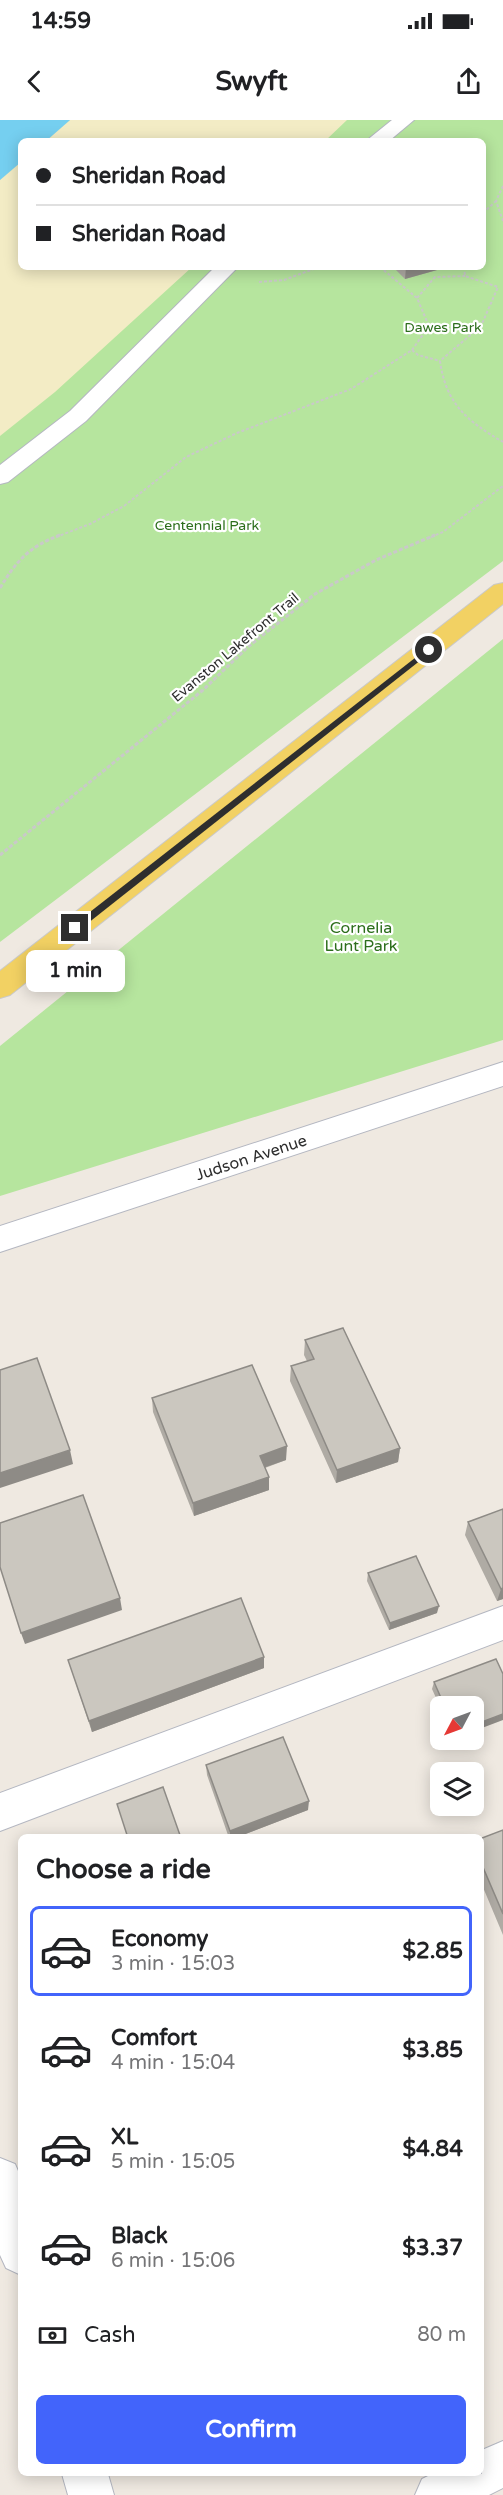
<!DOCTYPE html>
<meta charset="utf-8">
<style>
:root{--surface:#fff;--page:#f6f6f6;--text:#202124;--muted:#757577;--line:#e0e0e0;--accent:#4264fb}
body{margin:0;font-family:"Varela Round",sans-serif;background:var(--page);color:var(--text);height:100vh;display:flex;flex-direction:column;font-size:22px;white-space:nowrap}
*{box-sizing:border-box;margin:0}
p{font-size:20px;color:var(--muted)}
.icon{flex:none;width:33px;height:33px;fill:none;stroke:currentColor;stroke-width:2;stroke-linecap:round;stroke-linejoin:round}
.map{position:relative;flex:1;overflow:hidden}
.side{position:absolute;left:18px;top:1714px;width:466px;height:642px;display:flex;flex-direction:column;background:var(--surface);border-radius:9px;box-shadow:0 3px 15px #0003}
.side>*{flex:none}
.guide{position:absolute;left:18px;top:18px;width:468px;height:132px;border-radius:9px;box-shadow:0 3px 15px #0003;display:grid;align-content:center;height:132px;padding:0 18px;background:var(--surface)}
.needle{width:39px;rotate:229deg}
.buttons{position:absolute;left:430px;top:1576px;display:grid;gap:12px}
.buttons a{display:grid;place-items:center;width:54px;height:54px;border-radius:9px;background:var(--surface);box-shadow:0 3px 15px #0003;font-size:30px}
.end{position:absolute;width:27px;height:27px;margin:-14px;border:8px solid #2e2e2e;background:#fff;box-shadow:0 0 0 3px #fff}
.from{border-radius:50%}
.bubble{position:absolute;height:42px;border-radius:9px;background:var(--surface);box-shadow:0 3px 15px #0003;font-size:20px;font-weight:700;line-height:42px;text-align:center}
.guide b{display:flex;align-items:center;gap:21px;height:57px;font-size:22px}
.guide b+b{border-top:2px solid var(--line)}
.guide i{width:15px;height:15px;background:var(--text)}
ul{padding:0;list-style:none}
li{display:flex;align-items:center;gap:18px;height:90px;margin:0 12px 9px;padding:0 6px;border:3px solid transparent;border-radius:9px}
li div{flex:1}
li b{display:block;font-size:22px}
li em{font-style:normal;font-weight:700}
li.on{border-color:var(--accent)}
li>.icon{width:54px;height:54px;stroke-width:1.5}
h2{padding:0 18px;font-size:27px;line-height:72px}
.pay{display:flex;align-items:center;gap:15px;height:66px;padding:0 18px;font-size:22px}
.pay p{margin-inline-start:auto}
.button{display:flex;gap:12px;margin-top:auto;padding:12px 18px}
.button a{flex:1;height:69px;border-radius:9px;background:var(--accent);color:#fff;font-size:24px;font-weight:700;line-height:69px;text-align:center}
.status{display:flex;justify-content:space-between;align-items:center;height:42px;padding:0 30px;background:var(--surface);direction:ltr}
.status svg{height:16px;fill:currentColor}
header{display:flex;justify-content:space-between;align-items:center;height:78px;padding:0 18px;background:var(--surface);font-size:27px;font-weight:700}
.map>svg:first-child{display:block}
</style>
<div class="status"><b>14:59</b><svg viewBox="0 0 49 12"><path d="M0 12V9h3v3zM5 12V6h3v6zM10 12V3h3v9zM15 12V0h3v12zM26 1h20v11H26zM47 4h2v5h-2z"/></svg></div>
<header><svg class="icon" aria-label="back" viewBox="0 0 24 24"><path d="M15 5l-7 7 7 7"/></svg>Swyft<svg class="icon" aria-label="share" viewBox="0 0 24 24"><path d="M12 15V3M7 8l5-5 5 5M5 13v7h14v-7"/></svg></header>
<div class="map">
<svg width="503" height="2375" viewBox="0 0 503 2375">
<rect width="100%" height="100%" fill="#efe9e1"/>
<path fill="#b6e59e" d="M70,0H503V441L0,822V60L21,42V147H483V21H46Z
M503,519V920L0,1076V926Z"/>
<path fill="#f3ecc5" d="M70,0H347L325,21H46Z
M21,42V147H192L55,272L0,316V60Z"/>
<path fill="#75cff0" d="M0,0H70L46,21H21V42L0,60Z"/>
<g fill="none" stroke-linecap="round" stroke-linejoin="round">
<defs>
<path id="minor" d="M392,0H414L389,21H366Z
M215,147H238L86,301L8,362L0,364V345L70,291Z
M503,942V966L0,1132V1106Z
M503,1486V1520L0,1711V1673Z
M0,2038L15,2044L21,2058V2155L6,2148L0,2135Z
M503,2321V2368L489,2375H415L422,2359L432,2354H482V2330Z
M62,2354H108L114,2375H68Z"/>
<path id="major" d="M503,463V484L10,875L0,878V851L494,465Z"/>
</defs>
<use href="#minor" stroke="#b4b7c1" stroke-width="2"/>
<use href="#major" stroke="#c9c9c9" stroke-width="2"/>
<path stroke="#c9c9c9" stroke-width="2" stroke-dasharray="3 2" stroke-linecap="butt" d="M503,66L496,81L503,101
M483,93L496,81
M380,147L417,178
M464,147L465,156L498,167L481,206L440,241C446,284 467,301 503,322
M259,162L284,160L319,147
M412,230L429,206L417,178L435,157L465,156
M56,417L90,404L124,386L186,337L237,313L351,269L412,230L418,235L440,241
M431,417L443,412L503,366"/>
<path stroke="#c9c9c9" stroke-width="3" stroke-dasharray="4 2" stroke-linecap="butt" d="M0,468C17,440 29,427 60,415
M0,735L203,570L249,526L315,474L376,440L435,415"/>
<use href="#minor" fill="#fff" fill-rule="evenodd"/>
<use href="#major" fill="#f2d163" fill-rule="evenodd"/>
</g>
<path fill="#afaba4" d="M393,147H438L437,150L405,159Z
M305,1220L400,1328L398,1342L336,1363L290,1261L291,1246L307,1241L304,1235Z
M152,1278L286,1340L265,1348L269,1370L194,1396L153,1292Z
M503,1389V1479L497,1481L465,1415L468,1402Z
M368,1453L437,1493L389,1510L367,1461Z
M68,1540L264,1548L92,1612Z
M434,1562L474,1587H441V1589L432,1569Z
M206,1645L308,1690L235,1718H229L207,1655Z
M503,1710V1815L482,1765V1718Z"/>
<path fill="#8e8b86" d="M406,147H438L437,150L405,159Z
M287,1326L286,1340L260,1349V1336Z
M400,1328L398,1342L336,1363L337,1350Z
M70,1330L73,1344L0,1368V1353Z
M269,1357V1370L194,1396L193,1383Z
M503,1468V1479L497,1481L501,1469Z
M120,1478L122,1490L25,1524L21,1513Z
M439,1486L437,1493L389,1510L390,1503Z
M264,1537V1548L92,1612L89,1601Z
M503,1594V1600L474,1611V1605Z
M309,1681L308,1690L235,1718H230V1711Z"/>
<path fill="#cbc7bf" stroke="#8e8b86" stroke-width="1.5" d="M343,1208L400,1328L337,1350L291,1246L314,1239L305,1220Z
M37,1238L70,1330L0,1353V1250Z
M252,1245L287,1326L260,1336L269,1357L193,1383L152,1278Z
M83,1375L120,1478L21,1513L0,1447V1403Z
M503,1389V1468L501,1469L468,1402Z
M416,1436L439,1486L390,1503L368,1453Z
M241,1478L264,1537L89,1601L68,1540Z
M496,1539L503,1554V1594L474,1605V1587H445L434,1562Z
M283,1617L309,1681L230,1711L206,1645Z
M163,1667L181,1718H128L117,1684Z
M503,1710V1794L482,1745V1718Z"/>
<path fill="#2e2e2e" d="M429,527L431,528V532L78,811H72V806Z"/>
<g text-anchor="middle" stroke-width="4.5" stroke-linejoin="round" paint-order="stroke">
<g font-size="14" fill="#2c6e1b" stroke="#fff">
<text x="443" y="212">Dawes Park</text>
<text x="207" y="410">Centennial Park</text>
</g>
<g font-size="14" fill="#2e2e2e" stroke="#fff">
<text transform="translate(235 527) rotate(-40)" y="5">Evanston Lakefront Trail</text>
</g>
<g font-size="16" fill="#2c6e1b" stroke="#fff">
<text x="361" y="813">Cornelia<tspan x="361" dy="18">Lunt Park</tspan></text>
</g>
<g font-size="16" fill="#2e2e2e" stroke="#fff">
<text transform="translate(251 1037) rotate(-18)" y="6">Judson Avenue</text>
</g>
</g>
</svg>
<div class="buttons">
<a><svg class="needle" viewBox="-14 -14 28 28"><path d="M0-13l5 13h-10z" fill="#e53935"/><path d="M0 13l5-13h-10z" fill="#757577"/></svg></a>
<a><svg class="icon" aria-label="layers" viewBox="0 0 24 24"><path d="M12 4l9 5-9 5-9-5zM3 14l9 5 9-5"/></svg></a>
</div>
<i class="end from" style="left:429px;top:530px"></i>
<i class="end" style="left:75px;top:808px"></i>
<div class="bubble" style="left:26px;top:830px;width:99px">1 min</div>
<div class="guide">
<b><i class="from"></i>Sheridan Road</b>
<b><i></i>Sheridan Road</b>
</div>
<section class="side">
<h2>Choose a ride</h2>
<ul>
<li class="on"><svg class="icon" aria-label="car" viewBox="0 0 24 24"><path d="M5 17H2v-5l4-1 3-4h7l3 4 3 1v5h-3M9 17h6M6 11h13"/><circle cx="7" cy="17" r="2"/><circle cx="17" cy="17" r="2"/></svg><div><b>Economy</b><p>3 min · 15:03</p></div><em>$2.85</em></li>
<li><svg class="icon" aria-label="car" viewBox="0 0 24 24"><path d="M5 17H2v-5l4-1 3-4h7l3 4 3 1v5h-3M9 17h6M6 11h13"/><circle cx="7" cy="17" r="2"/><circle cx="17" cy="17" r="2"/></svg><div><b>Comfort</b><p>4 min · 15:04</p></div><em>$3.85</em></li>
<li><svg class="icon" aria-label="car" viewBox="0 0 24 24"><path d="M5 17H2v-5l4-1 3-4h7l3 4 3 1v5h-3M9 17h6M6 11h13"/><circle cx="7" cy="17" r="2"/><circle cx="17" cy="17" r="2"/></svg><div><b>XL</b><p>5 min · 15:05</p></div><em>$4.84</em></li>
<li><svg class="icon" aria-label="car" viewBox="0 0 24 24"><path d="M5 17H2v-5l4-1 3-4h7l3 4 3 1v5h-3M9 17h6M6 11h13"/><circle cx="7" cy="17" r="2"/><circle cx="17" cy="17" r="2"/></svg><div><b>Black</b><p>6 min · 15:06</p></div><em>$3.37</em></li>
</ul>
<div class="pay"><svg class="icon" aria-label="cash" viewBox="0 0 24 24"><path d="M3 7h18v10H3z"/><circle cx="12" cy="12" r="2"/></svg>Cash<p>80 m</p></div>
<div class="button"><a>Confirm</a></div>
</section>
</div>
